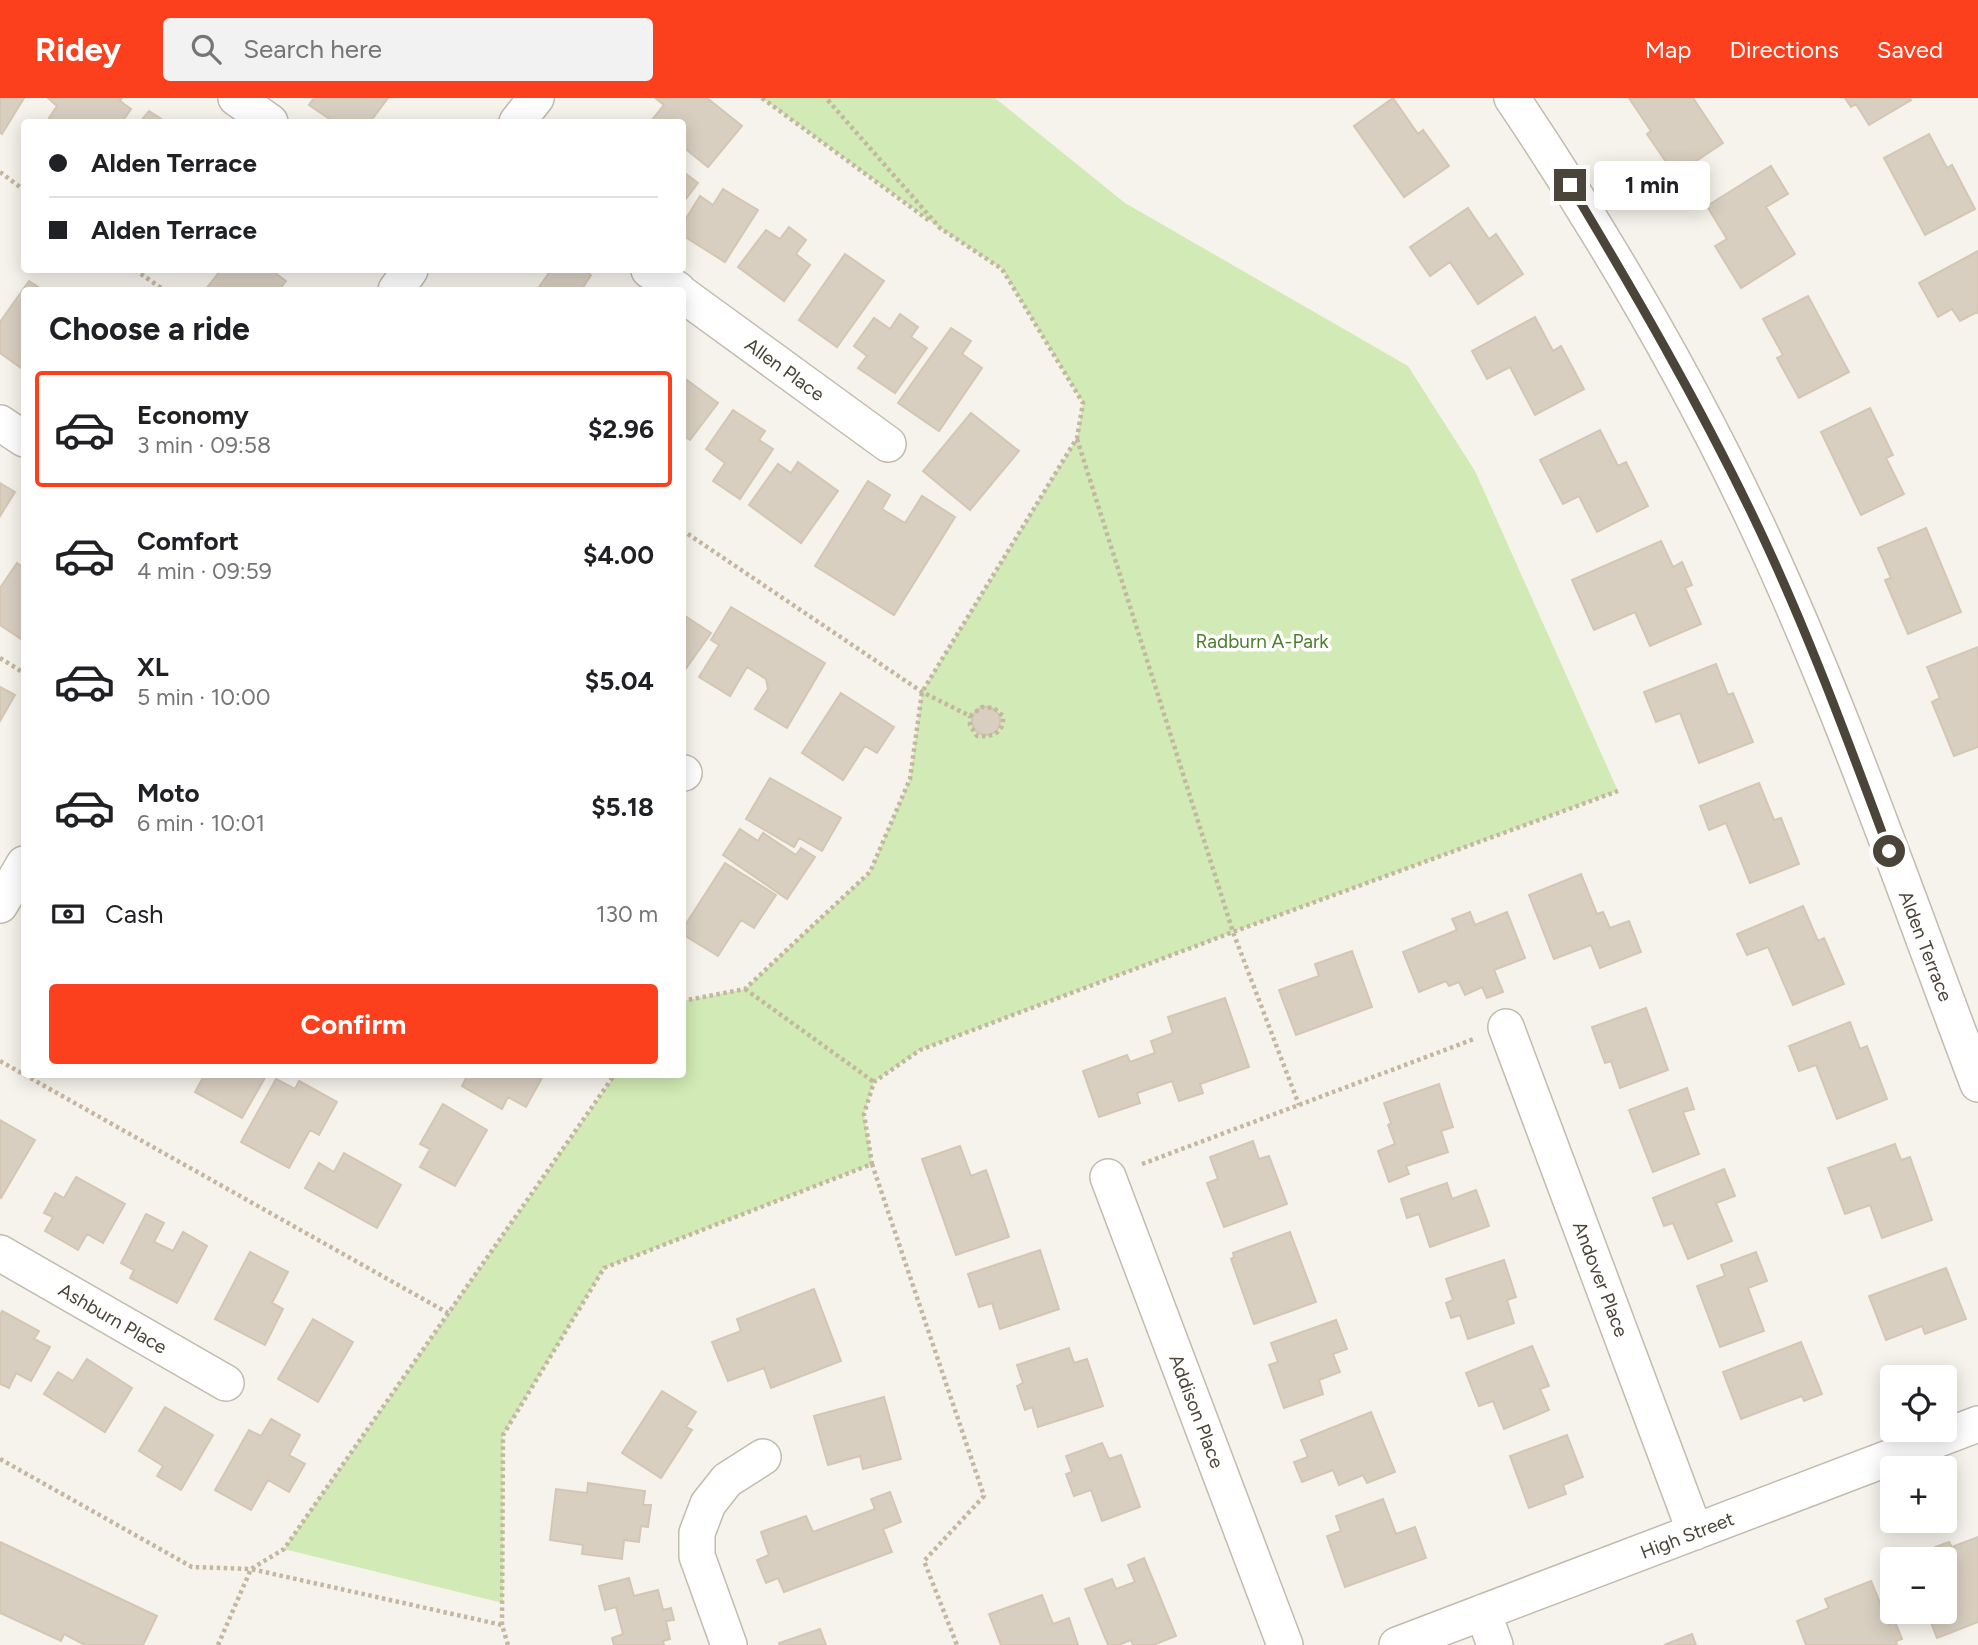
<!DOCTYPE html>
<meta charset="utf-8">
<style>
:root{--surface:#fff;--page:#f2f2f2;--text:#202124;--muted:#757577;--line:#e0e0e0;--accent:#fc3f1d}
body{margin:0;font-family:Figtree,sans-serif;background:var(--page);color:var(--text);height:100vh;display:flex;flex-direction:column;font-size:26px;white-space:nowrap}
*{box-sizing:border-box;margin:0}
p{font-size:23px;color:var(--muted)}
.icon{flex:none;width:38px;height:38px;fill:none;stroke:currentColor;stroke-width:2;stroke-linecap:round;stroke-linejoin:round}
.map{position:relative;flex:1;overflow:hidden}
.panel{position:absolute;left:21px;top:189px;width:665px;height:791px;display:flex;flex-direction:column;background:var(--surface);border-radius:7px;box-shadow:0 4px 18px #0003}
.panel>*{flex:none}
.banner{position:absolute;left:21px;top:21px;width:665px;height:154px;border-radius:7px;box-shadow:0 4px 18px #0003;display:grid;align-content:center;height:154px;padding:0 28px;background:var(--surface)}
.buttons{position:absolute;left:1880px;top:1267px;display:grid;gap:14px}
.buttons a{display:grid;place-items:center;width:77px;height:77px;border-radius:7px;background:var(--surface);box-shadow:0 4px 18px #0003;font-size:35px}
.end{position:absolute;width:32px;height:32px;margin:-16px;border:9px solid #4b4439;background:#fff;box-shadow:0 0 0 4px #fff}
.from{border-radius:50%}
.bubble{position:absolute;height:49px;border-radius:7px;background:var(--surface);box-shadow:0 4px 18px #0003;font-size:23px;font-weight:700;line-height:49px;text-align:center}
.banner b{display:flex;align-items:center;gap:24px;height:66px;font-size:26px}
.banner b+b{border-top:2px solid var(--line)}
.banner i{width:18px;height:18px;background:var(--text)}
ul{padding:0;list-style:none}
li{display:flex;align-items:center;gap:21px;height:116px;margin:0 14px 10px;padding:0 14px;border:4px solid transparent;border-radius:7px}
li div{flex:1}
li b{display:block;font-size:26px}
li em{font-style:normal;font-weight:700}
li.on{border-color:var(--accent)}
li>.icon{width:63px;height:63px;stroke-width:1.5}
h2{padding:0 28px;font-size:32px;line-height:84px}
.pay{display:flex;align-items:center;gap:18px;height:77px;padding:0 28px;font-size:26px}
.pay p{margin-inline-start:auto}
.primary-button{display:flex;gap:14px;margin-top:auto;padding:14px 28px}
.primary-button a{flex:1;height:80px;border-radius:7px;background:var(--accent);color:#fff;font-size:28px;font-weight:700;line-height:80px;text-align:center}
header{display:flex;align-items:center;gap:42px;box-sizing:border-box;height:98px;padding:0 35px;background:var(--accent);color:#fff}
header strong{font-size:33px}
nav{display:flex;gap:38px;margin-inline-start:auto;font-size:24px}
.search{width:490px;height:63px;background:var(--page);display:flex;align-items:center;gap:18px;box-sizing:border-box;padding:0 24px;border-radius:7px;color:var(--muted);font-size:26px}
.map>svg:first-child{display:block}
</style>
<header>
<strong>Ridey</strong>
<div class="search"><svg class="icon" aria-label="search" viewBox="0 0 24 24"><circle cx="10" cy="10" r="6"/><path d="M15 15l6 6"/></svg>Search here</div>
<nav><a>Map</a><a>Directions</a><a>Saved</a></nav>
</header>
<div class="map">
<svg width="1978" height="1547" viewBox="0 0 1978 1547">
<rect width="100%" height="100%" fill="#f6f3ec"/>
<path fill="#d2eab5" d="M762,0H995L1125,105L1408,268L1475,373L1618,693L1233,834L920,952L874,984L864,1016L872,1066L604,1170L503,1337V1505L284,1451L615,977L682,976L683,903L745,891L870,774L910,681L922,594L1077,340L1083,305L1002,171L940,130Z"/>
<path fill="#d8cfc1" stroke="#d3c7b4" stroke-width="2" d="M0,0H24L2,36L0,35Z
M48,0H122L120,3L131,11L122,24H55L49,20L57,8Z
M314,0H388L370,24H334L309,7Z
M655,0H707L742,28L708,69L682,48V24L651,23L664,7Z
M1393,0L1418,36L1423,32L1449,68L1404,99L1354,28Z
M1629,0H1693L1723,45L1675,77L1647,36L1651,33Z
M1845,0H1910L1911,2L1869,27L1856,6L1851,9Z
M149,13L166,24H140Z
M1929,36L1947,70L1952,67L1975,111L1925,137L1884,60Z
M1771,68L1788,96L1766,109L1795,156L1741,190L1715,148L1727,141L1707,108Z
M682,73L698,85L682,106Z
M723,91L758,112L725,164L682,137V127L700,98L713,107Z
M1468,110L1489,141L1496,136L1523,176L1478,206L1450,164L1430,178L1410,149Z
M789,129L806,142L796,156L810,167L784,203L738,169L766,132L780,141Z
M1978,153V216L1977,214L1960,223L1952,211L1938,219L1919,185Z
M845,156L884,183L837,249L799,222Z
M221,172H271L286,183L279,192H205Z
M551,172H583L591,177L582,191L584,192H537Z
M29,183L43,192H24V272L0,255V224Z
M1808,198L1849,274L1799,300L1777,260L1783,257L1763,221Z
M900,216L918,229L911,239L927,250L895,295L858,270L867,258L854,248L874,220L890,231Z
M1535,219L1553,253L1561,248L1584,291L1535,317L1510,269L1487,281L1472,253Z
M951,230L971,243L962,256L982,270L939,333L898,305Z
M687,282L718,305L690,342L682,337V288Z
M1870,310L1893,357L1886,360L1904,396L1861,417L1821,334Z
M733,312L765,333L759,342L773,351L740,401L713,383L725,365L706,351Z
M971,315L1019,353L970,412L923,373Z
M1600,332L1618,368L1626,364L1648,408L1597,434L1579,398L1563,406L1540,362Z
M798,364L838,393L801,445L749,407L778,366L791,375Z
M868,383L890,397L882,411L905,425L922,398L955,419L894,517L815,468Z
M0,385L15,394L0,418Z
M1926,430L1961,514L1908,536L1885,482L1891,480L1878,450Z
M1661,443L1673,469L1682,464L1692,487L1685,490L1701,526L1650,548L1635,514L1594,532L1572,482Z
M17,465L24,470V543L0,527V490Z
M731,509L825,565L787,630L755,611L768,591L766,581L747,569L730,598L699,579L719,547L711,542Z
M682,516L711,535L682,576Z
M1978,549V649L1954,658L1932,604L1940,600L1927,569Z
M1716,566L1728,597L1733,595L1753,644L1699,665L1680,615L1656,624L1644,594Z
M0,589L15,597L0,623Z
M841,595L894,629L877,655L865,648L843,682L802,655Z
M972 623a14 14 0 1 1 28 0a14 14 0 1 1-28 0Z
M770,680L841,720L822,753L799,740L794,749L746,721Z
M1759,685L1774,722L1781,720L1799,766L1750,785L1726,725L1709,732L1700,708Z
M740,731L758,743L763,735L796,757L801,750L815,759L787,801L723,757Z
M725,765L776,797L754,830L741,822L718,858L682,836V832Z
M1581,776L1597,816L1603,814L1610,830L1629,823L1641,854L1600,870L1591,847L1554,861L1529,797Z
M1803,808L1818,843L1824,840L1844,886L1793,907L1768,849L1747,857L1737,836Z
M1470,814L1475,827L1507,814L1525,860L1494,872L1503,894L1487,900L1482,889L1465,897L1459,884L1449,888L1446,883L1419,894L1403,854L1457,832L1452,821Z
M1352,853L1372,909L1296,937L1279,892L1319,878L1315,866Z
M1225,900L1249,969L1200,986L1203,995L1179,1003L1172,983L1137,995L1140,1005L1099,1019L1083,973L1127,957L1130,964L1155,955L1151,943L1173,935L1168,919Z
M1646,910L1668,972L1620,990L1611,963L1605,965L1592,929Z
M1850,924L1860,951L1867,948L1887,1001L1837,1021L1816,967L1799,973L1789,948Z
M205,976L242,977L267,976L242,1020L195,994Z
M468,976H544L526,1009L508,999L502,1011L462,988Z
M276,981L295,991L299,983L337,1004L319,1037L310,1032L289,1070L241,1044Z
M1439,986L1453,1029L1441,1033L1448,1054L1406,1068L1409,1076L1389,1084L1378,1053L1395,1046L1388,1027L1391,1025L1384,1005Z
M1687,990L1694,1011L1683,1014L1699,1056L1653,1074L1629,1012Z
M443,1006L487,1032L455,1088L420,1069L430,1051L420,1046Z
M0,1022L35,1042L1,1100L0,1099Z
M1253,1043L1259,1061L1269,1058L1287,1106L1224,1129L1207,1085L1218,1081L1210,1059Z
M1895,1046L1901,1062L1910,1059L1932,1122L1882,1140L1870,1107L1845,1116L1828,1070Z
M960,1048L971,1078L986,1072L1009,1139L956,1157L922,1061Z
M344,1055L401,1087L377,1130L305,1090L319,1065L334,1074Z
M1724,1071L1735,1098L1716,1105L1732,1143L1688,1161L1673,1125L1664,1128L1653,1100Z
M76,1079L125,1106L103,1145L87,1136L78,1152L45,1133L53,1119L44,1115L55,1095L64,1100Z
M1447,1085L1452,1101L1476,1092L1489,1128L1430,1149L1419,1116L1407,1120L1401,1101Z
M146,1116L164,1125L154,1144L173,1153L183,1134L207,1148L177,1205L130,1180L134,1172L121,1165Z
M1290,1134L1316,1204L1254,1226L1231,1161L1234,1159L1233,1155Z
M1040,1152L1059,1211L1000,1231L992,1205L979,1209L968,1176Z
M250,1154L288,1174L272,1205L283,1211L265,1247L215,1221Z
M1756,1154L1767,1183L1748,1190L1764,1233L1720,1249L1697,1188L1725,1178L1721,1167Z
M1504,1162L1516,1199L1507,1202L1514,1225L1468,1241L1460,1217L1451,1220L1446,1205L1453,1202L1446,1181Z
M1946,1170L1966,1221L1925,1236L1922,1228L1886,1242L1869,1198Z
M814,1191L841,1263L771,1290L764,1270L728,1283L712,1244L741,1233L737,1221Z
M2,1213L39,1233L34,1241L50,1249L31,1283L16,1275L9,1290L0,1286V1217Z
M313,1221L353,1244L318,1304L278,1281Z
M1336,1222L1347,1251L1333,1256L1340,1274L1319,1282L1323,1296L1284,1310L1269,1267L1278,1264L1271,1245Z
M1801,1244L1822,1296L1804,1303L1802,1298L1741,1321L1723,1274Z
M1532,1248L1549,1288L1540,1291L1549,1312L1504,1331L1493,1303L1479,1308L1466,1275Z
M1069,1250L1074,1265L1087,1261L1103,1308L1038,1329L1032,1309L1025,1312L1017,1288L1023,1285L1017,1267Z
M87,1261L132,1290L105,1334L44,1296L58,1274L73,1283Z
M662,1293L696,1314L686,1329L692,1332L661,1380L622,1355Z
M884,1299L901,1361L863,1371L860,1358L828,1367L814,1318Z
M165,1309L213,1337L181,1392L157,1378L163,1368L139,1353Z
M1371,1314L1395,1374L1367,1385L1363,1377L1339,1387L1333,1372L1302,1384L1294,1364L1308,1359L1301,1342Z
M271,1321L300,1337L289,1357L305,1366L289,1394L268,1382L251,1412L215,1392L249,1332L261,1338Z
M1567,1337L1583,1379L1563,1387L1566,1396L1529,1410L1510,1358Z
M1102,1345L1109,1361L1121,1357L1140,1409L1102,1423L1091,1392L1074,1398L1066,1376L1072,1374L1066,1358Z
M588,1385L645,1393L643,1407H651L648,1429L641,1428L639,1444L624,1442L622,1461L582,1456L583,1447L550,1442L556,1391L587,1395Z
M890,1394L901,1424L883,1431L892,1454L784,1494L778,1480L766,1485L757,1462L769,1457L761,1434L806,1418L813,1434L875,1411L871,1401Z
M1383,1401L1396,1436L1415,1429L1426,1460L1345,1489L1327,1438L1341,1433L1336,1418Z
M1978,1439V1524L1937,1540L1927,1514H1944V1461L1906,1460L1949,1444L1952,1449Z
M0,1444L157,1518L143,1547H85L64,1536L61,1543L0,1515Z
M1144,1460L1176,1538L1153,1547H1133L1131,1542L1118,1547H1108L1085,1491L1112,1481L1116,1491L1135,1484L1128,1467Z
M629,1480L634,1498L658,1492L663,1512L671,1510L674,1522L666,1523L670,1541L663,1543L664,1547H614L612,1540L623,1536L616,1509L605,1512L599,1488Z
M1871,1483L1889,1527L1895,1524L1902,1541L1896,1543L1897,1547H1806L1797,1523L1829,1510L1825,1501Z
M1042,1497L1053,1526L1069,1520L1078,1547H1001L989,1516Z
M820,1531L826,1547H780L779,1545Z
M1692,1536L1696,1547H1664Z"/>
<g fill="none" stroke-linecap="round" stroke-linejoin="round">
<defs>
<path id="street" d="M236,0L270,24
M1512,0C1602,134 1684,273 1753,419C1840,603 1906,797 1978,986
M517,24L536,0
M649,172L678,192
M396,192L410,172
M682,196L888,346
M0,325L24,341
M682,675H684
M0,807L24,766
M1506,929L1695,1434
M1108,1079L1285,1547
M0,1155L226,1285
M1483,1514L1495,1547
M729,1547L697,1458V1435L708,1406L727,1382L763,1359
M1397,1547L1978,1326"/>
</defs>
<use href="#street" stroke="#c2bbae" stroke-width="38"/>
<path stroke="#c4b79f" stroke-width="4.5" stroke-dasharray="3.5 3.5" stroke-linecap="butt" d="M762,0L931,124
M0,74L24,92
M135,172L164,192
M1077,341L1233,834L1299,1007
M682,432L922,594L970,618L982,609L994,610L1003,618C1004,636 992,639 977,638L970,627V618
M0,560L24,575
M745,891L874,984
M682,903L745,891L870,774L910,681L922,594L1077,340L1083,305L1002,171L940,130L826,0
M0,963L448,1215
M872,1066L984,1398L924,1463L957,1547
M1142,1066L1474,941
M0,1361L192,1469L251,1471L284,1451L615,976
M218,1547L251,1471L502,1527
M508,1547L502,1527L503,1337L604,1170L872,1066L864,1016L874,984L920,952L1233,834L1618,693"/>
<use href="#street" stroke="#fff" stroke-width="35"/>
</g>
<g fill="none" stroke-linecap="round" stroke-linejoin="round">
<path stroke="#4b4439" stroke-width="9" d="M1570,87C1635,195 1698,304 1753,418C1805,526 1847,640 1889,753"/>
</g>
<g text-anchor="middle" stroke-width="7" stroke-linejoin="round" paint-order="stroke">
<g font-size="19" fill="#4b4439" stroke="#fff">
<text transform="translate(785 271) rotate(36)" y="7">Allen Place</text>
<text transform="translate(1926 848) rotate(69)" y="7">Alden Terrace</text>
<text transform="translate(1601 1181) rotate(69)" y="7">Andover Place</text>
<text transform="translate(113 1220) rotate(30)" y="7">Ashburn Place</text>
<text transform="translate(1197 1313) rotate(69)" y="7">Addison Place</text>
<text transform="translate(1687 1437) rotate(-21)" y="7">High Street</text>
</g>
<g font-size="19" fill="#4a7f2a" stroke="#fff">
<text x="1262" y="550">Radburn A-Park</text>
</g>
</g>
</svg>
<div class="buttons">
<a><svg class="icon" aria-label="locate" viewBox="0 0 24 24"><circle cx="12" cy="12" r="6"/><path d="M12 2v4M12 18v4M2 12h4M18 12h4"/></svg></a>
<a>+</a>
<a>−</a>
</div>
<i class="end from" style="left:1889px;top:753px"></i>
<i class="end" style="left:1570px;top:87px"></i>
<div class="bubble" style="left:1594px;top:63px;width:116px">1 min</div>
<div class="banner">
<b><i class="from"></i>Alden Terrace</b>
<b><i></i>Alden Terrace</b>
</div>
<section class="panel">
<h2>Choose a ride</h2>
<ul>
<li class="on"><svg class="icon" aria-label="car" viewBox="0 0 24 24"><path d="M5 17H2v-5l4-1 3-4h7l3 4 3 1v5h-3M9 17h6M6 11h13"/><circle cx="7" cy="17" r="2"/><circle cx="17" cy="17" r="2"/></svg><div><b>Economy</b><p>3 min · 09:58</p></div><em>$2.96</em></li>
<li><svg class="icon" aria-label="car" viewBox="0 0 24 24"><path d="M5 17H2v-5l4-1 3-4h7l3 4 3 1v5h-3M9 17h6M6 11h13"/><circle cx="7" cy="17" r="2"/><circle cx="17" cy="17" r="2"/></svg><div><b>Comfort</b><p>4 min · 09:59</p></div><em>$4.00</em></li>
<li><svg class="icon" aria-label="car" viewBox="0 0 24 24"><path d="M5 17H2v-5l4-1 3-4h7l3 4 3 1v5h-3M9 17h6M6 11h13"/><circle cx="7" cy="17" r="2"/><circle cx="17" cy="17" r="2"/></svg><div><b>XL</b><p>5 min · 10:00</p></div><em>$5.04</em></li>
<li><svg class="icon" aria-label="car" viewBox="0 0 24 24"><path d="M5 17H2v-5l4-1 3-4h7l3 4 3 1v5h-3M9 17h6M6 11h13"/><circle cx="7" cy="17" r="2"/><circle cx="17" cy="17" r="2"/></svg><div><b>Moto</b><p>6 min · 10:01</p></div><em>$5.18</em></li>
</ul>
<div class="pay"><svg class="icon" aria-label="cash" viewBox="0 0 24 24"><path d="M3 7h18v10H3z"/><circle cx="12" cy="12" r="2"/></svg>Cash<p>130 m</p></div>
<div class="primary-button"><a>Confirm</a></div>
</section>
</div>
